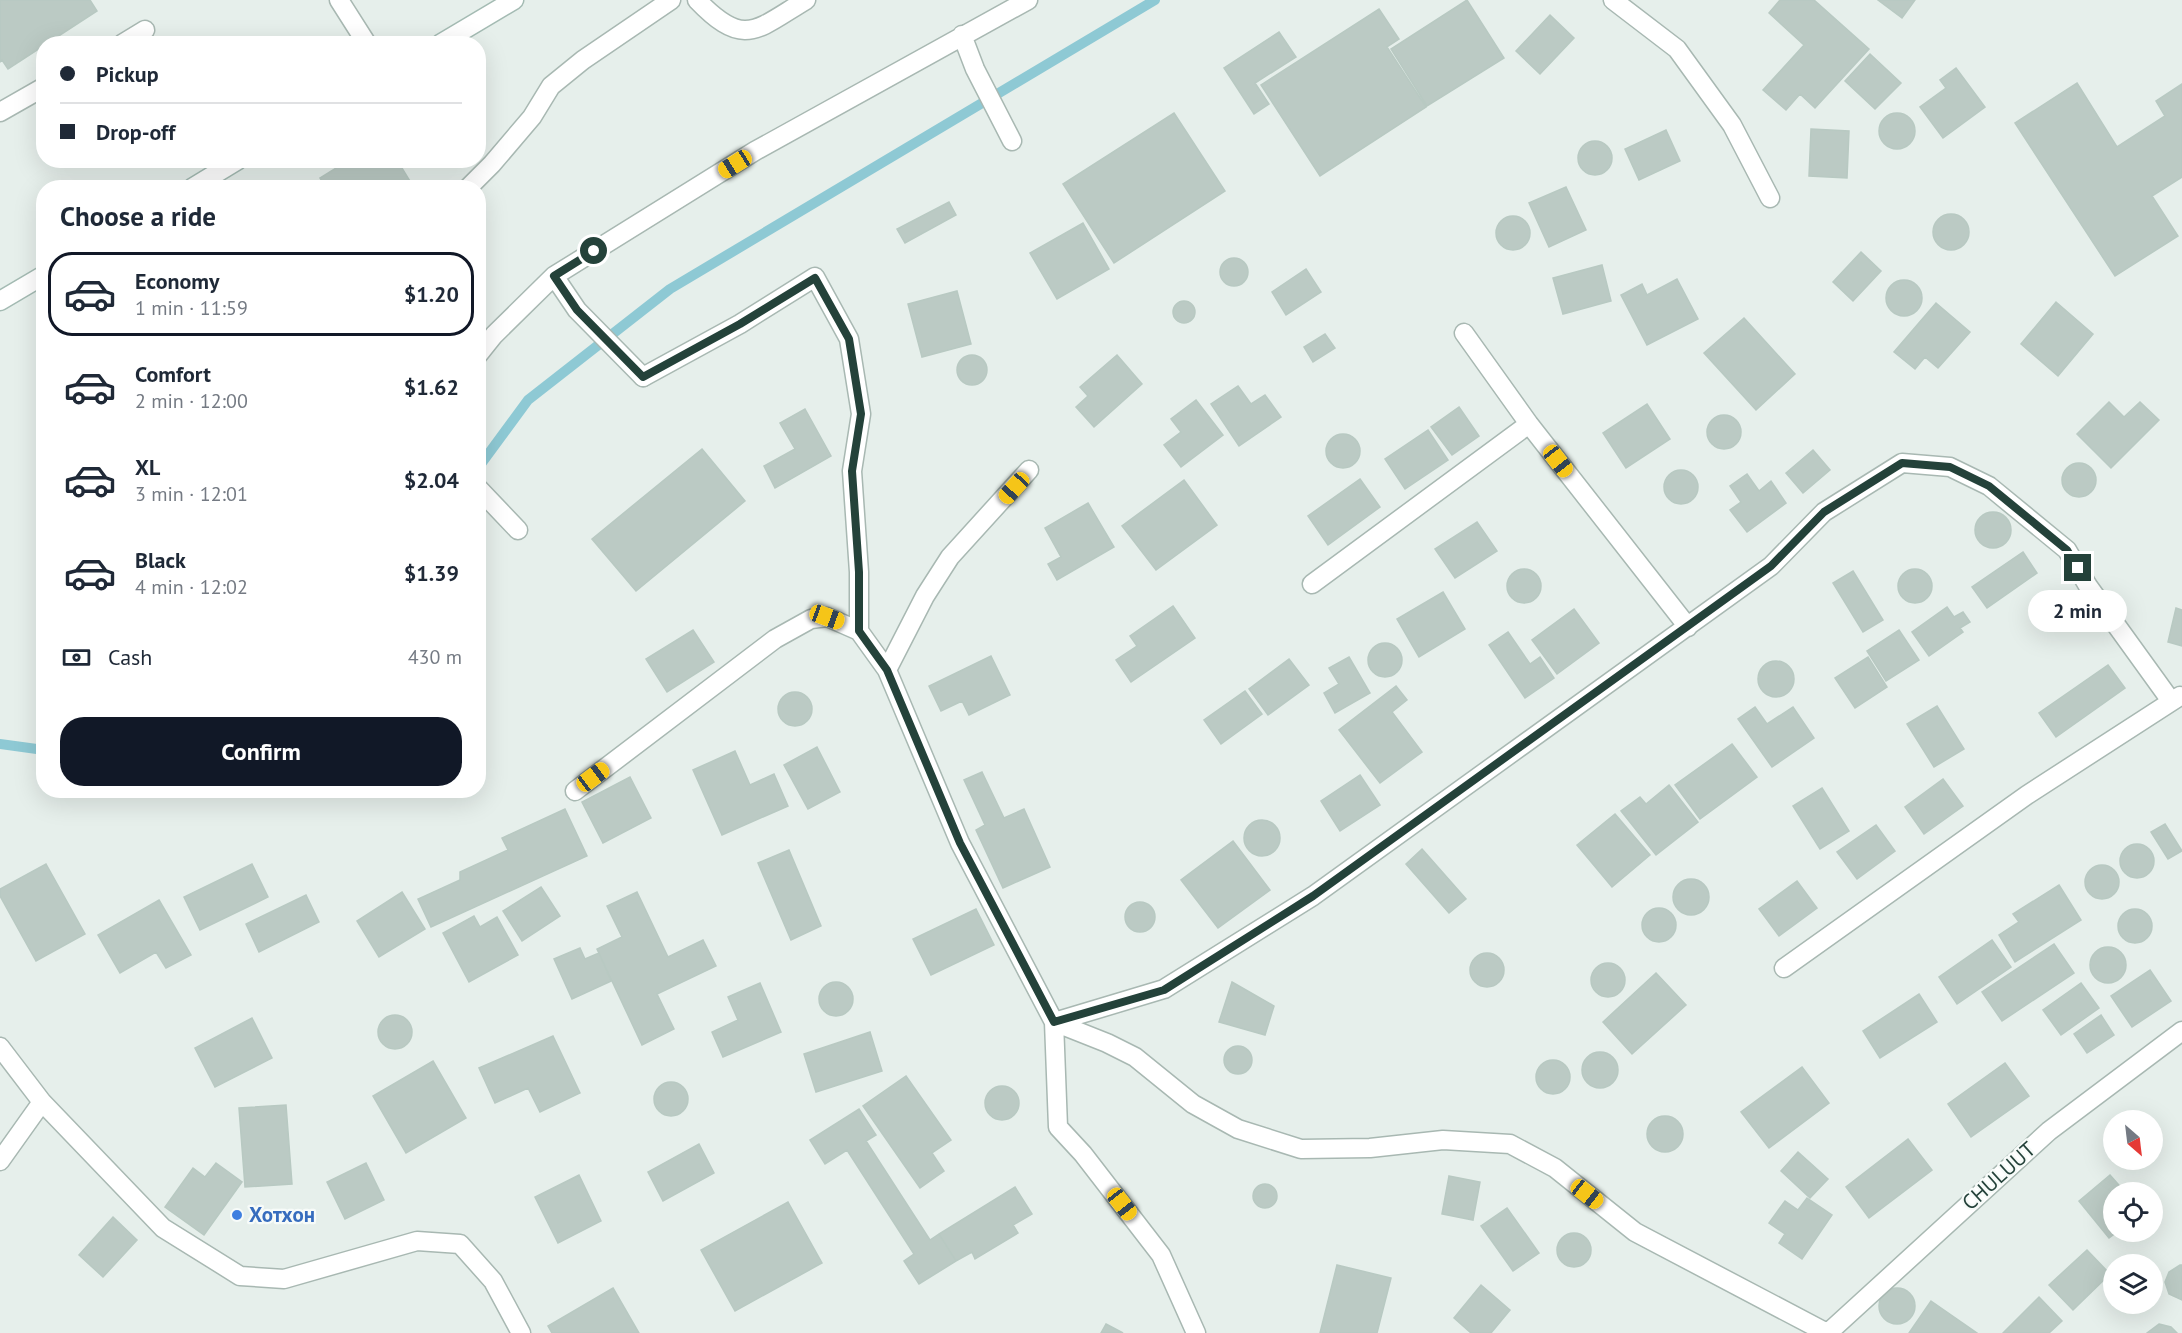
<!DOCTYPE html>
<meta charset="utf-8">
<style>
:root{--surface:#fff;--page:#f6f6f7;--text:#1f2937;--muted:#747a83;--line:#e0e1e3;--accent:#111827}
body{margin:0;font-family:"PT Sans",sans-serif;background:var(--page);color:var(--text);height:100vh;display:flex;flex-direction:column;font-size:22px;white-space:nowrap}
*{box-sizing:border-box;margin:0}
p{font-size:20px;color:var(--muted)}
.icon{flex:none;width:33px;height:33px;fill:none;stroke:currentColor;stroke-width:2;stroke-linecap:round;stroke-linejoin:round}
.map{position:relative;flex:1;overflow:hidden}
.details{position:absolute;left:36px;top:180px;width:450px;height:618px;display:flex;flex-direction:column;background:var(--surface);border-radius:24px;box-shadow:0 6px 24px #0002}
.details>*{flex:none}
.hud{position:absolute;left:36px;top:36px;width:450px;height:132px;border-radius:24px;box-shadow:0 6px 24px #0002;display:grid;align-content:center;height:132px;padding:0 24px;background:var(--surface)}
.needle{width:39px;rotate:152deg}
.tools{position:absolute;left:2103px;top:1110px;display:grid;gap:12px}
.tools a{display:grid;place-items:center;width:60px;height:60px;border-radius:50%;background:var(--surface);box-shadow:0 6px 24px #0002;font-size:30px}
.end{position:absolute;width:27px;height:27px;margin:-14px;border:8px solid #24423a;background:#fff;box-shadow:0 0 0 3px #fff}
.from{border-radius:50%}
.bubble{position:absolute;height:42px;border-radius:21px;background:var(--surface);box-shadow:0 6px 24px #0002;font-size:20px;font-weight:700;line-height:42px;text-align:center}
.car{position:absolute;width:18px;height:36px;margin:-18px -9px;border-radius:8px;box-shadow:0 0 4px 2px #0007;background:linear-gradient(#f5c518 24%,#345 0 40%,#f5c518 0 76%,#345 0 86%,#f5c518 0)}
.hud b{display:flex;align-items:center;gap:21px;height:57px;font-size:22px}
.hud b+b{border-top:2px solid var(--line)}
.hud i{width:15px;height:15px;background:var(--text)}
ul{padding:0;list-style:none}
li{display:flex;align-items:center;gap:18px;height:84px;margin:0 12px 9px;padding:0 12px;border:3px solid transparent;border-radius:24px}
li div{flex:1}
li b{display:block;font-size:22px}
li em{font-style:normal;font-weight:700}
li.selected{border-color:var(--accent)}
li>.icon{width:54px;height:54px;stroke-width:1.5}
h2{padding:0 24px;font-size:27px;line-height:72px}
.pay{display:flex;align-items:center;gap:15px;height:66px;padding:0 24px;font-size:22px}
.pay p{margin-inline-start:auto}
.primary-button{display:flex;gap:12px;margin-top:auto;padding:12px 24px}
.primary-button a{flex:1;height:69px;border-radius:24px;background:var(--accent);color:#fff;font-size:24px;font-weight:700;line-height:69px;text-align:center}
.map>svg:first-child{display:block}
</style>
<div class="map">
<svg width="2182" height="1333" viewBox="0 0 2182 1333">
<rect width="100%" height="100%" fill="#e6efeb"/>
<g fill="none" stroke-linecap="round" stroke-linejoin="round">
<path stroke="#8ec9d4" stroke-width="10" d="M478,468L528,400L670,289L1155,0
M0,744L44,750"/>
</g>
<path fill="#bbcac4" stroke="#b8c9c2" stroke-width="1.5" d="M0,0H90L97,11L8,69L2,60L0,62Z
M1467,0L1504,58L1427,106L1391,49Z
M1780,0H1814L1869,49L1815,108L1800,94L1786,110L1763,90L1804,45L1769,13Z
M1878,0H1915L1902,18Z
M1379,9L1399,39L1387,47L1426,107L1320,176L1261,85Z
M1550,15L1574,38L1540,74L1516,51Z
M1279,32L1296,57L1255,83L1269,104L1254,114L1224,68Z
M1870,54L1901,83L1875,109L1845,81Z
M1956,68L1985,107L1943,138L1920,107L1946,88L1940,80Z
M2077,83L2117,147L2165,116L2156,101L2182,84V177L2152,196L2178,236L2115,276L2015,123Z
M1879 131a18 18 0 1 1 36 0a18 18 0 1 1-36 0Z
M1174,113L1225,191L1114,263L1063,184Z
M1811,129L1849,131L1847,178L1809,176Z
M1666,130L1680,161L1639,180L1625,149Z
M1578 158a17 17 0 1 1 34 0a17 17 0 1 1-34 0Z
M349,160H397L413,186L326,188L320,178Z
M1566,187L1586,230L1549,247L1529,203Z
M949,202L956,215L905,243L897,229Z
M1933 232a18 18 0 1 1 36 0a18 18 0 1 1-36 0Z
M1496 233a17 17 0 1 1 34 0a17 17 0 1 1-34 0Z
M1083,223L1109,269L1057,299L1030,253Z
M1861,252L1881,271L1853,301L1833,282Z
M1220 272a14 14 0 1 1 28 0a14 14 0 1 1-28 0Z
M1602,265L1611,301L1563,314L1553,278Z
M1306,269L1321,292L1286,315L1272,292Z
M1677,279L1698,319L1647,345L1621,295L1642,284L1647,295Z
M1886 298a18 18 0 1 1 36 0a18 18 0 1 1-36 0Z
M957,291L971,344L922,357L908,304Z
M1173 312a11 11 0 1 1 22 0a11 11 0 1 1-22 0Z
M2056,302L2093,334L2058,376L2021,344Z
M1936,303L1970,332L1938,368L1925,357L1915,369L1894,352Z
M1744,318L1795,374L1756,410L1704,353Z
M1325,334L1335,348L1313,362L1304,347Z
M957 370a15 15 0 1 1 30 0a15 15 0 1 1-30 0Z
M1117,355L1142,384L1094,427L1076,407L1088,396L1080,387Z
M1238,386L1251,404L1265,395L1281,417L1239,446L1211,404Z
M1196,400L1223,435L1181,467L1164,445L1181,432L1171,419Z
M2109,402L2124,417L2140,402L2159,420L2111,468L2077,434Z
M1647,404L1670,439L1626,468L1603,433Z
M1459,407L1479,436L1452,455L1431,427Z
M805,409L831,456L775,488L764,466L795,449L780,423Z
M1707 432a17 17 0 1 1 34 0a17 17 0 1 1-34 0Z
M1428,430L1448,460L1405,489L1385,459Z
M1326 451a17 17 0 1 1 34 0a17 17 0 1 1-34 0Z
M702,449L745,501L636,591L592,539Z
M1813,450L1830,470L1803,493L1786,473Z
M2062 480a17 17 0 1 1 34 0a17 17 0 1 1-34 0Z
M1664 487a17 17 0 1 1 34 0a17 17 0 1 1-34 0Z
M1747,474L1759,491L1771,481L1786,503L1747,532L1730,510L1741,502L1730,486Z
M1360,479L1380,507L1328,545L1308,516Z
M1184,480L1217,525L1156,570L1122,526Z
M1088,503L1114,547L1057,580L1048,564L1061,557L1045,528Z
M1975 530a18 18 0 1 1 36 0a18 18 0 1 1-36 0Z
M1477,522L1497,551L1455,578L1435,549Z
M2023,552L2037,573L1987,608L1972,587Z
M1507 586a17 17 0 1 1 34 0a17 17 0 1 1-34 0Z
M1898 586a17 17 0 1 1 34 0a17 17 0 1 1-34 0Z
M1853,571L1883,620L1863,632L1833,583Z
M1443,592L1465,629L1419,657L1397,619Z
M1173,606L1195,638L1131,682L1116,660L1137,646L1130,636Z
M1947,607L1954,617L1963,612L1970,622L1960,628L1963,632L1929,656L1912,632Z
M2176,608L2182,610V646L2168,642Z
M1574,609L1599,643L1557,674L1532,640Z
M693,630L714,662L667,692L646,659Z
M1899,630L1919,660L1886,681L1867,651Z
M1508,632L1530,664L1540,657L1554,678L1525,698L1489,645Z
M1368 660a17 17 0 1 1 34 0a17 17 0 1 1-34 0Z
M991,656L1010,695L969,715L962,701L941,711L929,686Z
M1349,657L1370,693L1335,713L1324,693L1339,684L1329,668Z
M1868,657L1887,687L1855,708L1835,678Z
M1289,659L1309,685L1268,715L1249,689Z
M1758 679a18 18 0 1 1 36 0a18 18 0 1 1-36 0Z
M2108,665L2125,688L2056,737L2039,713Z
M1396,686L1407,700L1392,712L1422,752L1380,783L1339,730Z
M1245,691L1262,714L1221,744L1204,720Z
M778 709a17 17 0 1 1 34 0a17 17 0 1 1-34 0Z
M1937,706L1964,749L1934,767L1907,724Z
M1755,707L1767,724L1793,707L1814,738L1772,767L1738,719Z
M1732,744L1757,777L1700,819L1675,785Z
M817,747L840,792L808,809L784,765Z
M735,751L750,785L774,774L788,806L722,835L693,770Z
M982,772L1004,818L1024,809L1050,867L1003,888L976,830L985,825L964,780Z
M1360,775L1380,805L1340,831L1321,801Z
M630,777L651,818L603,843L582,802Z
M1943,779L1963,806L1924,834L1905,807Z
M1669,785L1698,822L1656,855L1621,811L1640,797L1646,804Z
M1822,788L1849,831L1820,849L1793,806Z
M565,809L587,856L431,927L418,899L460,880V872L508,850L502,838Z
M1615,814L1650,855L1612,887L1577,845Z
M1244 838a18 18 0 1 1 36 0a18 18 0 1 1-36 0Z
M2165,824L2182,851L2168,859L2151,832Z
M1876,825L1895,851L1857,879L1837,852Z
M1233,841L1270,890L1218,928L1181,880Z
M2120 861a17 17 0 1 1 34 0a17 17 0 1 1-34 0Z
M1422,849L1466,899L1449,913L1406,864Z
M789,850L821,926L791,940L758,863Z
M46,864L85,934L36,961L0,896V889Z
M252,864L268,897L200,930L184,897Z
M2085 882a17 17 0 1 1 34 0a17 17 0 1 1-34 0Z
M1673 897a18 18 0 1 1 36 0a18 18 0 1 1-36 0Z
M1797,881L1817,908L1779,936L1759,909Z
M2059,885L2081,920L2015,962L1999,935L2019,922L2013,914Z
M541,887L560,916L522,941L503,911Z
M402,892L425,929L379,957L357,921Z
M637,892L668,957L703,940L716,966L657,994L674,1029L642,1045L597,949L622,937L607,906Z
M306,895L319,922L259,952L246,924Z
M159,900L191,955L166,968L156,952L120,973L98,935Z
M1125 917a15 15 0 1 1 30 0a15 15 0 1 1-30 0Z
M1642 925a17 17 0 1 1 34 0a17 17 0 1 1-34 0Z
M2118 926a17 17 0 1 1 34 0a17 17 0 1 1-34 0Z
M976,909L994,945L931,975L913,939Z
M474,916L480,927L497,917L518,955L469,982L443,933Z
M1992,940L2011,967L1957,1004L1939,977Z
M2054,944L2074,973L2002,1021L1982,992Z
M2090 965a18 18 0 1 1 36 0a18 18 0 1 1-36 0Z
M580,948L585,959L599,953L611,981L572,999L554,959Z
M1470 970a17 17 0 1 1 34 0a17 17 0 1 1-34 0Z
M1591 980a17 17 0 1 1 34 0a17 17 0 1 1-34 0Z
M2150,970L2171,1001L2132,1027L2111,996Z
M1656,973L1686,1005L1632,1054L1603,1022Z
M819 999a17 17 0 1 1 34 0a17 17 0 1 1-34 0Z
M1232,982L1274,1006L1265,1035L1219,1022Z
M760,983L781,1032L723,1057L712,1032L738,1020L728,997Z
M2081,983L2099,1008L2061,1035L2043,1010Z
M1919,994L1937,1022L1880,1058L1863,1031Z
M378 1032a17 17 0 1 1 34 0a17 17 0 1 1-34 0Z
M2101,1015L2114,1035L2087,1053L2074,1034Z
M252,1018L272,1058L215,1087L195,1048Z
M870,1032L882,1071L816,1092L804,1054Z
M553,1036L580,1093L540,1112L528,1088L495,1103L479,1068Z
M1224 1060a14 14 0 1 1 28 0a14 14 0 1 1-28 0Z
M1582 1070a18 18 0 1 1 36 0a18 18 0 1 1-36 0Z
M1536 1077a17 17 0 1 1 34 0a17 17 0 1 1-34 0Z
M433,1061L466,1118L406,1153L373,1096Z
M2005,1063L2029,1096L1971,1137L1948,1104Z
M1802,1067L1829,1103L1769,1148L1741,1112Z
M906,1076L951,1140L932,1153L944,1171L920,1188L863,1106Z
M654 1099a17 17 0 1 1 34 0a17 17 0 1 1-34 0Z
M985 1103a17 17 0 1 1 34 0a17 17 0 1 1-34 0Z
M286,1105L292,1184L245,1187L239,1108Z
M859,1109L876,1135L866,1141L930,1240L939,1234L956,1261L919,1284L904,1261L914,1254L847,1150L825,1164L810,1140Z
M1647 1134a18 18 0 1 1 36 0a18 18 0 1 1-36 0Z
M1908,1139L1932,1170L1869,1218L1846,1187Z
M699,1144L714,1173L663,1201L648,1172Z
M1798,1152L1828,1179L1810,1198L1781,1171Z
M216,1163L242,1182L204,1235L165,1207L193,1168L205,1177Z
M366,1163L384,1200L345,1219L327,1182Z
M579,1175L601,1221L558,1243L535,1197Z
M2110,1175L2125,1192H2114V1232H2117L2109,1238L2079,1201Z
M1449,1176L1480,1182L1473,1220L1442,1214Z
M1253 1196a12 12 0 1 1 24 0a12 12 0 1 1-24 0Z
M1015,1187L1032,1214L1013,1225L1018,1233L975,1259L972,1252L956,1261L939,1234Z
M1807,1198L1832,1215L1802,1259L1779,1243L1785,1234L1769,1223L1785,1201L1798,1210Z
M788,1202L822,1263L735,1311L701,1250Z
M1507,1208L1539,1253L1513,1271L1481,1226Z
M113,1217L137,1240L103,1277L79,1255Z
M1557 1250a17 17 0 1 1 34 0a17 17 0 1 1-34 0Z
M2087,1250L2110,1274L2073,1310L2049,1285Z
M1337,1265L1391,1278L1377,1333H1320Z
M2180,1265H2182V1300L2169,1294L2165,1282L2169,1272Z
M1481,1285L1510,1310L1491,1333H1471L1454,1318Z
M613,1288L639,1333H552L548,1326Z
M1879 1306a18 18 0 1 1 36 0a18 18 0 1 1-36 0Z
M2039,1297L2062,1321L2049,1333H2003Z
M1931,1301L1977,1333H1909Z
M1106,1324L1123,1333H1101Z
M2159,1324L2171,1327L2177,1333H2147Z"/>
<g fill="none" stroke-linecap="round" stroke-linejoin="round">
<defs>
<path id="service" d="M697,0C744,49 756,30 806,0
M962,35L975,69L1012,141
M122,44L145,30
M0,112L44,87
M468,188L492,164L532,117L551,86L583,60L671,0
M554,276L577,310L643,377
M478,355L494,335L554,276L755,151L1028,0
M478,488L518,530"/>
<path id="minor" d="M1613,0L1677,49L1732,125L1770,198
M1464,333L1529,424L1688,627
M643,377L740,324L815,277L849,339L861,414L852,471L859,572V631
M1312,584L1529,424
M887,670L925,596L950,557L1029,470
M575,791L775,639L811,619L827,617L859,631L887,670L960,843L1054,1022L1164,989L1313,896L1771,566L1824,512L1902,463L1950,467L1989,486L2067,550L2088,586L2171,701
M1784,968L2027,795L2180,696
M0,1047L42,1102L163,1228L240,1276L284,1279L417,1241L460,1244L493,1281L521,1333
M0,1161L42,1102
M1196,1333L1161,1255L1083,1154L1058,1127L1054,1022L1107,1043L1135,1057L1193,1104L1238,1129L1301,1149L1370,1148L1443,1140L1510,1144L1555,1168L1635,1232L1827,1333
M1828,1333L2049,1131L2182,1031"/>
<path id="tertiary" d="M339,0L367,44"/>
<path id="secondary" d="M440,44L514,0
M192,188L238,160
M0,301L44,275"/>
</defs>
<use href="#service" stroke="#a8b8b2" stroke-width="21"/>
<use href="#minor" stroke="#a8b8b2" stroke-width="21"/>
<use href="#tertiary" stroke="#a8b8b2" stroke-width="21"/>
<use href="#secondary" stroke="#a4bbb3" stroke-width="21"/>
<use href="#service" stroke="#fff" stroke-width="18"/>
<use href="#minor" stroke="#fff" stroke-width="18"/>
<use href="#tertiary" stroke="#fff" stroke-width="18"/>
<use href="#secondary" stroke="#fff" stroke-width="18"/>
</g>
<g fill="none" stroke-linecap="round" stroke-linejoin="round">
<path stroke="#24423a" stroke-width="8" d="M594,251L554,276L577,310L643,377L740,324L815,278L849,339L861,414L852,471L859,572V631L887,670L960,843L1054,1022L1164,990L1313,896L1771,566L1824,512L1902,463L1950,467L1989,486L2067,550L2078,568"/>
</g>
<circle fill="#3f7fe0" stroke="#f7fbf9" stroke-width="2" cx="237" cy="1215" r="6"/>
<g text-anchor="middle" stroke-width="4.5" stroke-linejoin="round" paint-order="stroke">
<g font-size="21" fill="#24423a" stroke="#f7fbf9">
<text transform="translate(1999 1176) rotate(-42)" y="7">CHULUUT</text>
</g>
<g font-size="21" font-weight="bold" fill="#366cbe" stroke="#f7fbf9" text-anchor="start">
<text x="249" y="1222">Хотхон</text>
</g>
</g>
</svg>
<div class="tools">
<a><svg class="needle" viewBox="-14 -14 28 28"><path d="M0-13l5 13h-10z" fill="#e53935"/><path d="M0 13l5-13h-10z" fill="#747a83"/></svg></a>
<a><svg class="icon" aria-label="locate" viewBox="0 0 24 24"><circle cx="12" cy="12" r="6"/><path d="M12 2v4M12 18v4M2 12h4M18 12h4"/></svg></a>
<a><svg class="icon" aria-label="layers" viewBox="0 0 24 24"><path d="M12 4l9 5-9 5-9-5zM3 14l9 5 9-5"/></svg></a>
</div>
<i class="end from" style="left:594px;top:251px"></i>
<i class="end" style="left:2078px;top:568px"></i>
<div class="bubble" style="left:2028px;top:590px;width:99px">2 min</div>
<i class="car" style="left:735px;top:164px;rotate:238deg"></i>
<i class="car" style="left:1558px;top:461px;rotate:142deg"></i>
<i class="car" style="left:1014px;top:488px;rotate:222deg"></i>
<i class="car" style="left:827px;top:617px;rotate:110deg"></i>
<i class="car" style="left:593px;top:777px;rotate:53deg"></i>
<i class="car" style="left:1587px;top:1194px;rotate:128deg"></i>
<i class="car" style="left:1122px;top:1204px;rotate:142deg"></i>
<div class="hud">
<b><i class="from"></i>Pickup</b>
<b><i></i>Drop-off</b>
</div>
<section class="details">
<h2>Choose a ride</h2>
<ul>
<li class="selected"><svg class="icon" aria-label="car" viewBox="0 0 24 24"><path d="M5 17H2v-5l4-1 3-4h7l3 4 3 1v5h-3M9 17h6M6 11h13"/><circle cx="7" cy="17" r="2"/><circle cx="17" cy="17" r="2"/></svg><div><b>Economy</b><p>1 min · 11:59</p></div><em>$1.20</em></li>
<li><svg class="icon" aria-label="car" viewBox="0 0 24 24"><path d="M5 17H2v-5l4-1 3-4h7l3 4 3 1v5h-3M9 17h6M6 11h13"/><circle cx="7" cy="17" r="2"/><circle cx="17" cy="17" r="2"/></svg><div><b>Comfort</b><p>2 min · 12:00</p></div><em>$1.62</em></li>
<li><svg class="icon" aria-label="car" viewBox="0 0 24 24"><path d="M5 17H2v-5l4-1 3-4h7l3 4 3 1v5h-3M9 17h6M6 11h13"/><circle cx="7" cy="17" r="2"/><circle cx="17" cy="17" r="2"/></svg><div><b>XL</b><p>3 min · 12:01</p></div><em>$2.04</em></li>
<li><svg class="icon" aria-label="car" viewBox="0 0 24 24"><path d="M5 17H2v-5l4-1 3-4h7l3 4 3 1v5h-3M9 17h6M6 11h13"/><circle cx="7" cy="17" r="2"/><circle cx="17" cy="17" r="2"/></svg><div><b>Black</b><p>4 min · 12:02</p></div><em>$1.39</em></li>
</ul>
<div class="pay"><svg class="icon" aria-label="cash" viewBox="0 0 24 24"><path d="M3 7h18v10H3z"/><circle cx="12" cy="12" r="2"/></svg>Cash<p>430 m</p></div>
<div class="primary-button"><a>Confirm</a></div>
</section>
</div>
